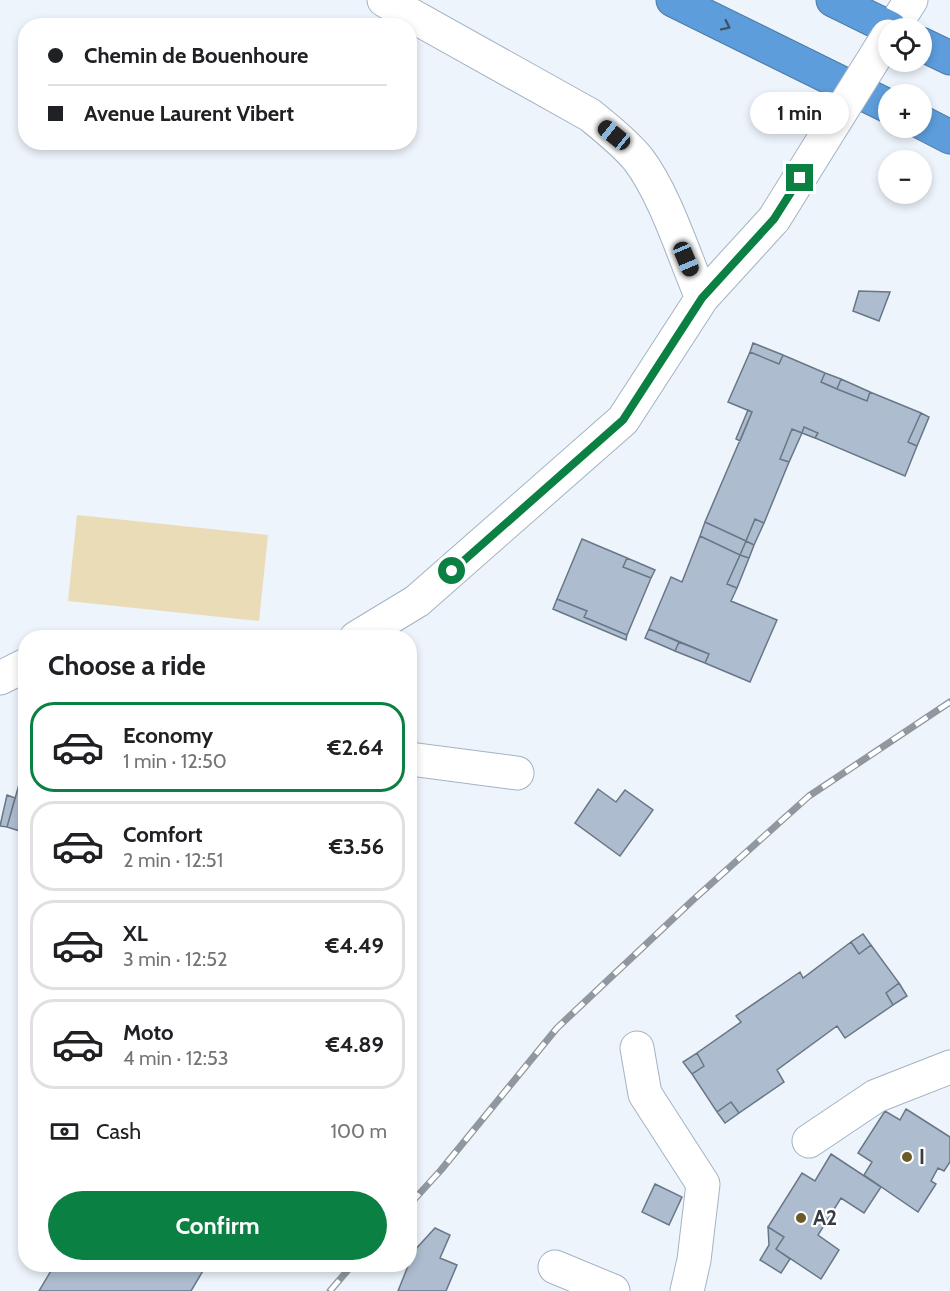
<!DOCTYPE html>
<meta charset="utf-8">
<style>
:root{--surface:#fff;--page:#f2f2f2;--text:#202124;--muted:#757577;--line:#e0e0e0;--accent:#0b8043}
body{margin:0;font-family:Cabin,sans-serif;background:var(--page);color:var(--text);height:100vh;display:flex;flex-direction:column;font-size:22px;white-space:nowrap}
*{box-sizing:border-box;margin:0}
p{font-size:20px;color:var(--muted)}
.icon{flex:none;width:33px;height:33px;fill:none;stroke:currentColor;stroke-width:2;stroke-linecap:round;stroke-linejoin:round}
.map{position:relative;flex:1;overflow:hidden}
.side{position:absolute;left:18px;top:630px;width:399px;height:642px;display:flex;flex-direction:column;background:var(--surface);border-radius:24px;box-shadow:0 3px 9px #0003}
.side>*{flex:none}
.top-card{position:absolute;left:18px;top:18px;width:399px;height:132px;border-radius:24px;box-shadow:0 3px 9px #0003;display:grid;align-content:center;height:132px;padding:0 30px;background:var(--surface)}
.buttons{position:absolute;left:878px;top:18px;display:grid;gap:12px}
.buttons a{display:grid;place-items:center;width:54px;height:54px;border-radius:50%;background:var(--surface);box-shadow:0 3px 9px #0003;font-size:30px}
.end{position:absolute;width:27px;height:27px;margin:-14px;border:8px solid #0b8043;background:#fff;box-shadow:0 0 0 3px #fff}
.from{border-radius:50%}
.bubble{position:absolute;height:42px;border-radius:21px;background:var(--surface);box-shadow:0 3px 9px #0003;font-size:20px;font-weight:700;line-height:42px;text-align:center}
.car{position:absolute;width:18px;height:36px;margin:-18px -9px;border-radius:8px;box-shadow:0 0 4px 2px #0007;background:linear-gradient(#222 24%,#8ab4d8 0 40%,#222 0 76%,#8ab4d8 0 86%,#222 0)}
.top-card b{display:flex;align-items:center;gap:21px;height:57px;font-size:22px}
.top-card b+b{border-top:2px solid var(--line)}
.top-card i{width:15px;height:15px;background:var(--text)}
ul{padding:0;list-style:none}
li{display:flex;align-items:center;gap:18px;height:90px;margin:0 12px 9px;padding:0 18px;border:3px solid var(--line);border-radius:24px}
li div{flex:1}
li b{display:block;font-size:22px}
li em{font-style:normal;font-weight:700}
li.selected{border-color:var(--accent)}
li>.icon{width:54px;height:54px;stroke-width:1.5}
h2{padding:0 30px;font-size:27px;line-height:72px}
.pay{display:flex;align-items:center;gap:15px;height:66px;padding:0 30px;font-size:22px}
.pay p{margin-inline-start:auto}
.cta{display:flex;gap:12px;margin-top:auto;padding:12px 30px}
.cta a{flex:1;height:69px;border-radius:36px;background:var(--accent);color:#fff;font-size:24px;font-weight:700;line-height:69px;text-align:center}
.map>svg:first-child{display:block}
</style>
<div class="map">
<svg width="950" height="1291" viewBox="0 0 950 1291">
<rect width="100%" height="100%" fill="#edf4fb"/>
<path fill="#ebdcb8" d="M77,515L268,535L259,621L68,601Z"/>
<path fill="#adbdcf" stroke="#687787" stroke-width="1.5" d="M859,291L890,292L879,321L853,311Z
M753,343L783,355L779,364L750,352Z
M750,352L779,364L783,355L825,373L821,382L837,389L867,401L870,392L921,413L908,442L917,446L905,476L815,438L818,433L804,427L802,433L792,429L780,459L789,462L764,523L755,519L746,541L705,522L752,412L728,402Z
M825,373L841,379L837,389L821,382Z
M841,379L870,392L867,401L837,389Z
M748,410L752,412L740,441L736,439Z
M921,413L929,417L917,446L908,442Z
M804,427L818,433L815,438L802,433Z
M792,429L802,433L789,462L780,459Z
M755,519L764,523L754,545L746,541Z
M705,522L746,541L740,555L700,536Z
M700,536L740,555L727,584L737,588L731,601L777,620L750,682L705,663L709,654L649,629L671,577L682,582Z
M582,539L627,558L623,567L651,578L627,635L584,617L587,611L557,599Z
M746,541L754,545L749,558L740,555Z
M740,555L749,558L737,588L727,584Z
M627,558L655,570L651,578L623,567Z
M557,599L587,611L584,617L627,635L626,640L553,609Z
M649,629L679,642L675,651L645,638Z
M679,642L709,654L705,663L675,651Z
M25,763H26V833L7,827Z
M598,789L616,802L625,790L653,810L620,856L575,823Z
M7,795L15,798L7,827L0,826Z
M863,934L871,945L859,954L851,942Z
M851,942L859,954L871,945L899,983L886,993L893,1005L845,1038L837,1026L777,1070L784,1082L739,1113L731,1102L717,1112L692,1074L704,1066L697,1053L741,1022L736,1016L800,972L803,978Z
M899,983L907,996L893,1005L886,993Z
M697,1053L704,1066L692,1074L683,1062Z
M731,1102L739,1113L725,1123L717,1112Z
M906,1109L950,1137V1162L944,1171L938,1168L931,1181L936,1184L918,1212L864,1175L872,1162L858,1153L885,1111L900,1120Z
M831,1154L881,1187L864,1213L841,1198L818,1235L839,1250L821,1279L776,1249L784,1237L768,1227L802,1173L815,1181Z
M655,1184L682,1197L669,1225L642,1212Z
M768,1227L784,1237L776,1249L790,1259L781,1273L760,1260L769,1245Z
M435,1228L450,1235L440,1258L457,1265L446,1291H398L414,1251Z
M55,1264H207L191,1291H39Z"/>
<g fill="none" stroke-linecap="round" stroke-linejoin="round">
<defs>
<path id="minor" d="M384,0L590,115C606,128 624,142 638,159C665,194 684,256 702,298
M893,28L911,0
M356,638L417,601L623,420L702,298L774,219
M0,678L26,665
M410,759L517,773
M637,1048L645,1094L703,1184L694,1260L687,1291
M809,1141L876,1096L950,1067
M555,1267L613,1291"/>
<path id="highway" d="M673,0L888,106
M833,0L890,28
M921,44L950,58
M921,122L950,137"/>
</defs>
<use href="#minor" stroke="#a3b3c4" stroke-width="35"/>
<use href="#highway" stroke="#4f7ba6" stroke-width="35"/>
<use href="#minor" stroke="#fff" stroke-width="33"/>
<use href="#highway" stroke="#5d9ddb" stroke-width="33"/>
<defs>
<path id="rail" d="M410,1204L441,1170L557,1028L693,900L809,796L950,702
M330,1291L353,1264"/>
</defs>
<use href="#rail" stroke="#90979e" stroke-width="7"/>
<use href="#rail" stroke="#fff" stroke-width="4.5" stroke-dasharray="14" stroke-linecap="butt"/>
<defs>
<path id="minor-bridge" d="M774,219L888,36"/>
</defs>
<use href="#minor-bridge" stroke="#a3b3c4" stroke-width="35" stroke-linecap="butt"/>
<use href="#minor-bridge" stroke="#fff" stroke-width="33"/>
</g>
<defs><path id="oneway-chevron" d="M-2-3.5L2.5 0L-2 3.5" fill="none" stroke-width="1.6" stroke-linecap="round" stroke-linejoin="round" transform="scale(1.5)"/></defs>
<use stroke="#3f5469" href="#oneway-chevron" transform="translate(726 26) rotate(26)"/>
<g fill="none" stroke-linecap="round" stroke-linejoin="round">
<path stroke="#0b8043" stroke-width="8" d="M452,571L623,420L702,298L774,219L800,178"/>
</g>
<g fill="#6d5a29" stroke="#fff" stroke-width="2">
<circle cx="907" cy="1157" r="6"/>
<circle cx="801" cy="1218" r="6"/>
</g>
<g text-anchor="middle" stroke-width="4.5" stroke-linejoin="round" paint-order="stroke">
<g font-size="21" font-weight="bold" fill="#353c43" stroke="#fff" text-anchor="start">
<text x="919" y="1164">I</text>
<text x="813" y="1225">A2</text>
</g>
</g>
</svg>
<div class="buttons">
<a><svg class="icon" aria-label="locate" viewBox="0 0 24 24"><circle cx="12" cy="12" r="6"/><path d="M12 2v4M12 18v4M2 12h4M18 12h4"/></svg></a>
<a>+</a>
<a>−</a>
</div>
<i class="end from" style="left:452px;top:571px"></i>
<i class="end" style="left:800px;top:178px"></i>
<div class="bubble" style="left:750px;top:92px;width:99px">1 min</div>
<i class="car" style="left:614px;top:135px;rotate:309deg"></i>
<i class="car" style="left:686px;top:259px;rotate:157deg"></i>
<div class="top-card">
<b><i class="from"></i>Chemin de Bouenhoure</b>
<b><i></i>Avenue Laurent Vibert</b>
</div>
<section class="side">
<h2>Choose a ride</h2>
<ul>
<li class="selected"><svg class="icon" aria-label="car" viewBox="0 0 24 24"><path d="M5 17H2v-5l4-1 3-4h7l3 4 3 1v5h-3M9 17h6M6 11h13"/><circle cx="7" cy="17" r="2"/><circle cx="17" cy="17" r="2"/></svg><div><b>Economy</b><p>1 min · 12:50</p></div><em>€2.64</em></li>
<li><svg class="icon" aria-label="car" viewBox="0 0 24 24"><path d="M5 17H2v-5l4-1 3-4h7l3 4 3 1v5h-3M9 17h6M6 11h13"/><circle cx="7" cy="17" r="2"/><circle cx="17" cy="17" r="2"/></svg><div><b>Comfort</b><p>2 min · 12:51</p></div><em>€3.56</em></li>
<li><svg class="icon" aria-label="car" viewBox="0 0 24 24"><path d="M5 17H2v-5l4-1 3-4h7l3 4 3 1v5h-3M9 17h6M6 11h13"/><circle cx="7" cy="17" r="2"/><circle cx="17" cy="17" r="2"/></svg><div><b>XL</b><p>3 min · 12:52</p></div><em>€4.49</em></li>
<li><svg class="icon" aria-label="car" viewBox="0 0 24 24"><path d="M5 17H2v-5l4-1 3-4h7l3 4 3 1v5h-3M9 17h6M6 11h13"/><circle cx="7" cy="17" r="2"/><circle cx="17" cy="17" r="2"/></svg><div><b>Moto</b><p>4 min · 12:53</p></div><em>€4.89</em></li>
</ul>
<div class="pay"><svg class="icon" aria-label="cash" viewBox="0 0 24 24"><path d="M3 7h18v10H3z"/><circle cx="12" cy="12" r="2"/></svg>Cash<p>100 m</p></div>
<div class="cta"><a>Confirm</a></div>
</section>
</div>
